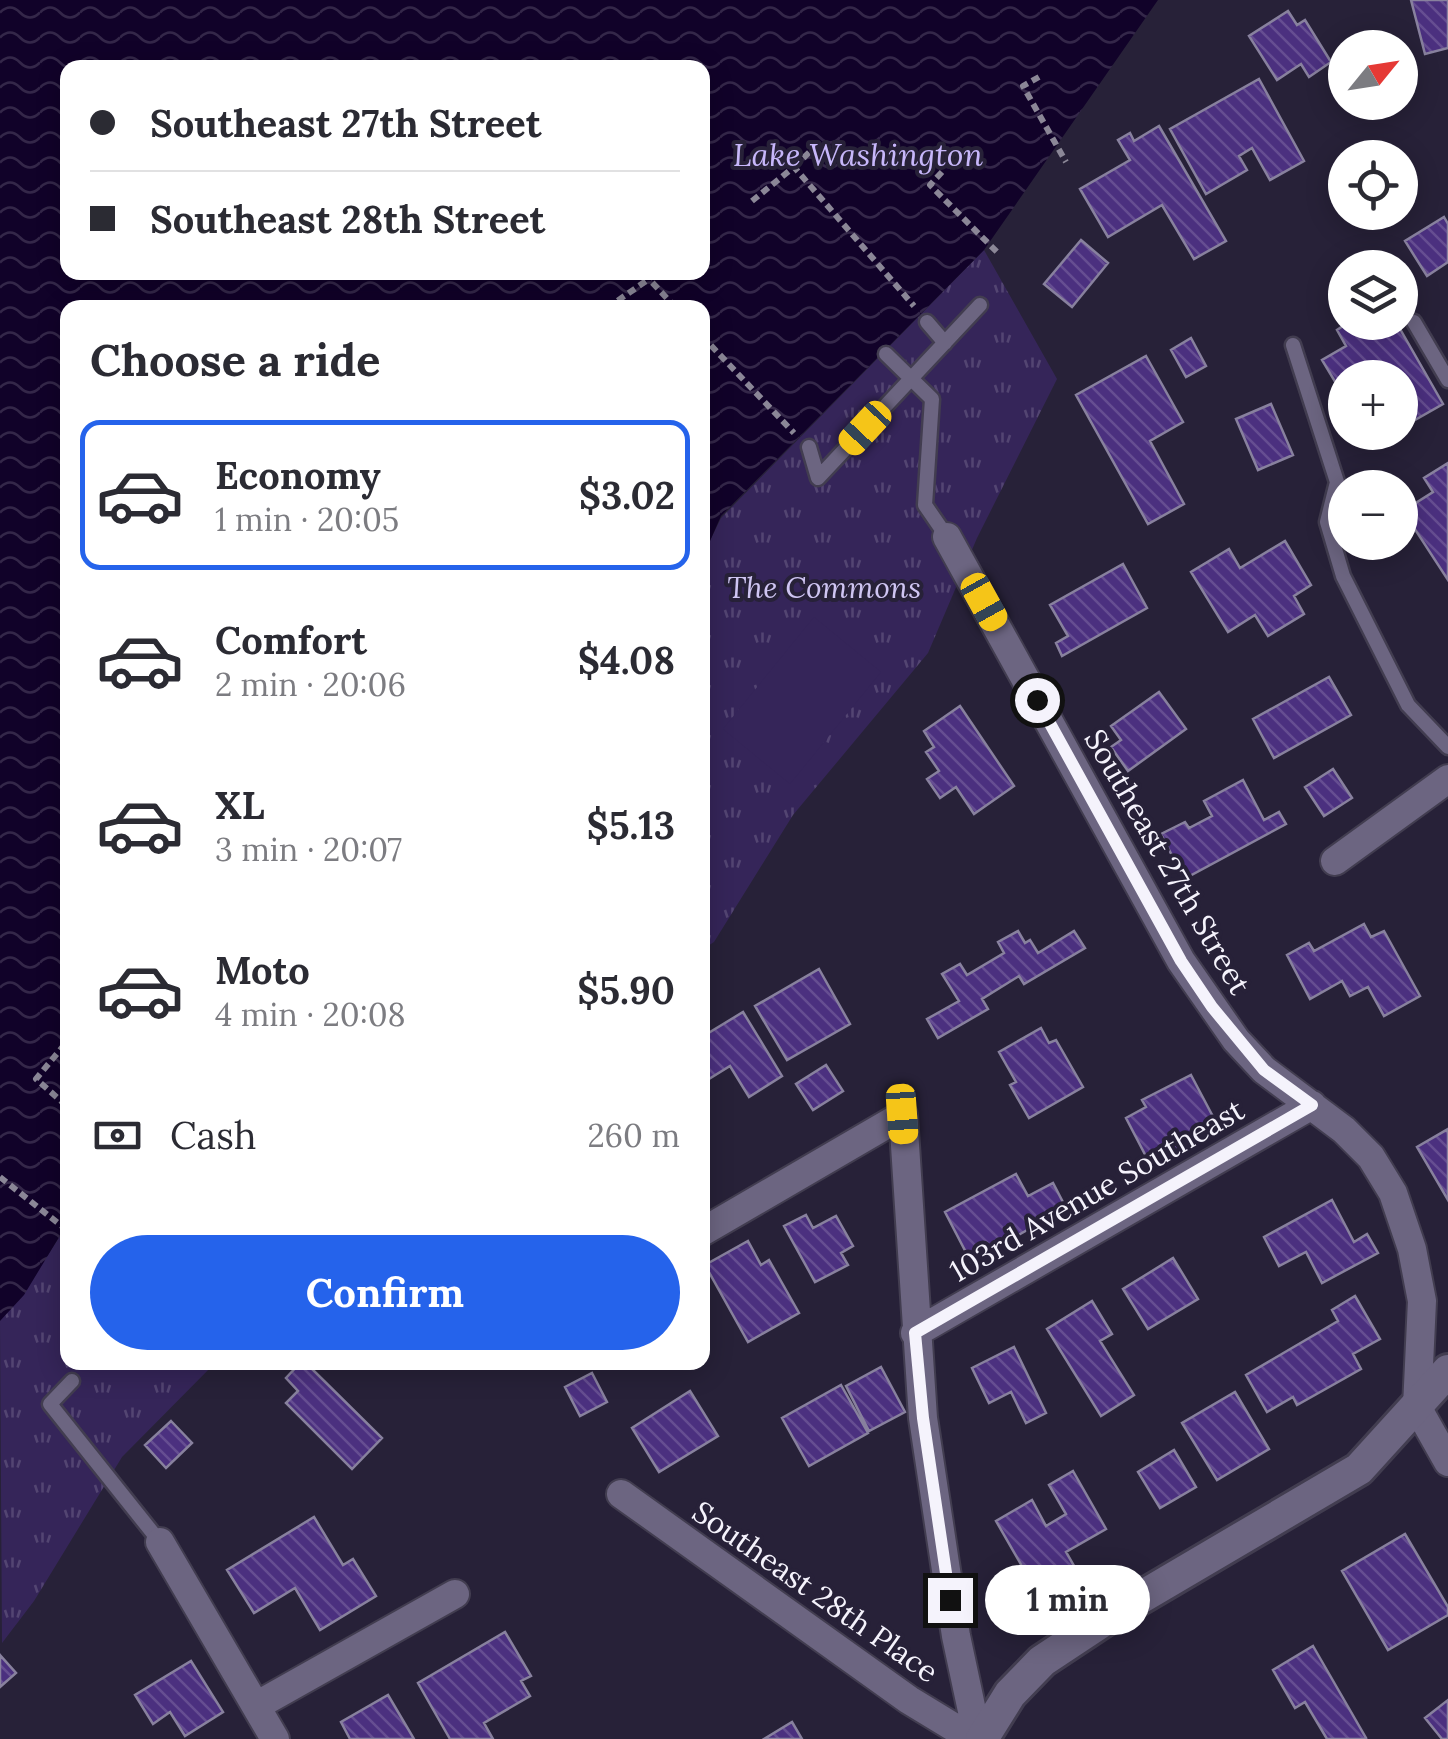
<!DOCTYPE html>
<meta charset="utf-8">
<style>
:root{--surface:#fff;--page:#f7f7f7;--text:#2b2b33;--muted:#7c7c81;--line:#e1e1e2;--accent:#2563eb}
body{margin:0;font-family:Lora,serif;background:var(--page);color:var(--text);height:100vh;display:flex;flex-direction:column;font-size:38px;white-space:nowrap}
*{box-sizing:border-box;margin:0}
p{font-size:32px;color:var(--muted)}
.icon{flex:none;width:55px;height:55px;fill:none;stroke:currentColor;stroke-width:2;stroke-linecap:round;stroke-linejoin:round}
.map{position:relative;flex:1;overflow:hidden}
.details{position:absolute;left:60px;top:300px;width:650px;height:1070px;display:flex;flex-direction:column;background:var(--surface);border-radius:20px;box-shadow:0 5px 25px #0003}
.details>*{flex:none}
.banner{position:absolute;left:60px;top:60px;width:650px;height:220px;border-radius:20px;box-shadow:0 5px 25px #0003;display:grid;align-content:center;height:220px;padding:0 30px;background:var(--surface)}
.needle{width:65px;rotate:60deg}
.controls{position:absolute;left:1328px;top:30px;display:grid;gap:20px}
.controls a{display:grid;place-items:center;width:90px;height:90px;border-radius:50%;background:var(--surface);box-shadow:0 5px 25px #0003;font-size:50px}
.end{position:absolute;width:45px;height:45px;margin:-22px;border:12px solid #f5f3fc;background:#111;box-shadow:0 0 0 5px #111}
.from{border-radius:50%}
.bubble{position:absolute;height:70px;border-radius:35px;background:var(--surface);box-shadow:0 5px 25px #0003;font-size:32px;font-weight:800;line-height:70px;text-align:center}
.car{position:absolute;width:30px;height:60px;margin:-30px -15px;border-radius:12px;box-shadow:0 0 8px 2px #0007;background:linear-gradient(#f5c518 24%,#345 0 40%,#f5c518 0 76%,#345 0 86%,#f5c518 0)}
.banner b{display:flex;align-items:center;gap:35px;height:95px;font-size:38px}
.banner b+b{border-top:2px solid var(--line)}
.banner i{width:25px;height:25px;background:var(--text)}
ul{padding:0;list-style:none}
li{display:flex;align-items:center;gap:30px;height:150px;margin:0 20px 15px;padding:0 10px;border:5px solid transparent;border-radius:20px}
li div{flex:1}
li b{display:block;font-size:38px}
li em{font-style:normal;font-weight:800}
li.selected{border-color:var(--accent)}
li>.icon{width:90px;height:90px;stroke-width:1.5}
h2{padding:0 30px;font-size:45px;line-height:120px}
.pay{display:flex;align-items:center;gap:25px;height:110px;padding:0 30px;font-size:38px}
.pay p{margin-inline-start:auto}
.button{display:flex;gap:20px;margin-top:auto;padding:20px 30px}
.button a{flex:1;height:115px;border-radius:60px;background:var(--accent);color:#fff;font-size:40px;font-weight:800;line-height:115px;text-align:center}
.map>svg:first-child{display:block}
</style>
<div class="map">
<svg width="1448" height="1739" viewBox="0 0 1448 1739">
<defs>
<pattern id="park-tufts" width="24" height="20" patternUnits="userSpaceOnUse" patternTransform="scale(2.5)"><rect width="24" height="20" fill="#352559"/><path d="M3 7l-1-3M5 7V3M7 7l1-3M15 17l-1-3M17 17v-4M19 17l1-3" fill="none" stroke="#534572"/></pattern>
<pattern id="water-waves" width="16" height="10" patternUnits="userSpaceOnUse" patternTransform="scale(2.5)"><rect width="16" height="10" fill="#110229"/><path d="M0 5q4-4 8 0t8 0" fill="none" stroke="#342749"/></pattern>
<pattern id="building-back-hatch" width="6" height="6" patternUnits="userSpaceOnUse" patternTransform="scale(2.5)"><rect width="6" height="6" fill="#4b307f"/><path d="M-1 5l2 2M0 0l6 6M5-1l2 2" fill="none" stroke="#664e92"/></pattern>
</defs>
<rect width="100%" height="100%" fill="#272138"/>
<path fill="url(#park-tufts)" d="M984,250L1057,379L977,538L928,653L793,815L714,942L703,949L702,557L721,518Z
M67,1225L68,1362L215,1363L122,1457L34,1601L2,1643L0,1318L23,1294Z"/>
<path fill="#352559" d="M814,617L881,672L790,784L723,729Z"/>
<path fill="url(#water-waves)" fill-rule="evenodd" d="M0,0H1158L984,250L721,516L703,557L702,308H68L67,1224L24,1295L0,1321ZM68,68H702V272H68Z"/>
<path fill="url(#building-back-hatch)" stroke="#88819e" stroke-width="2.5" d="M1411,0H1448V48L1425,54Z
M1288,11L1297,25L1305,20L1331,62L1309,77L1301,64L1277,80L1249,36Z
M1259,79L1304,161L1270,180L1252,148L1239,156L1247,170L1206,194L1170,129Z
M1159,126L1226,241L1194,259L1162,205L1108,237L1080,189L1130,160L1118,140L1130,133L1134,141Z
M1444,217L1448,224V262L1427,276L1405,241Z
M1081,240L1108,263L1072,307L1044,284Z
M1349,322H1374L1377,327L1385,322H1396L1443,404L1406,425L1400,415V378H1345L1343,395L1322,360L1346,346L1337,330Z
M1191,338L1206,366L1186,377L1171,350Z
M1146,356L1183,422L1150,441L1184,504L1148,524L1076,395Z
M1271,404L1293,455L1258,470L1236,419Z
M1448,463V580L1403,511L1433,492L1424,478Z
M1285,541L1311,585L1294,596L1304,614L1268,636L1255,615L1228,632L1191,572L1229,549L1240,568Z
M1123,564L1147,608L1062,656L1056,643L1068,636L1050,605Z
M1329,677L1351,715L1274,758L1253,719Z
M1159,692L1186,729L1128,771L1111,747L1121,740L1111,726Z
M960,706L1014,786L974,814L956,787L940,798L927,779L939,771L926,752L934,747L924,731Z
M1333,769L1352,798L1324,816L1305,787Z
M1243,780L1264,820L1279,812L1286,824L1184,879L1161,834L1185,822L1189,828L1212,816L1204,801Z
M1364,924L1371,937L1384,931L1420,996L1384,1016L1368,987L1350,996L1342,981L1310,999L1287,955L1309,943L1314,951Z
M1018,931L1025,943L1030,940L1038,953L1074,931L1085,948L1024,984L1019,976L982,999L988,1009L938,1038L927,1019L959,1001L942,974L960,964L967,975L1004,953L998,942Z
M819,969L850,1024L787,1060L755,1006Z
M743,1012L782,1076L749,1097L730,1066L704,1082L702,1079V1037Z
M1041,1028L1049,1043L1056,1040L1083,1087L1029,1118L1010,1085L1016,1082L999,1052Z
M826,1065L843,1091L813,1110L796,1084Z
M1191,1075L1219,1128L1150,1164L1126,1118L1146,1107L1142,1100Z
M1448,1129V1200L1417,1147Z
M1016,1174L1028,1196L1053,1183L1066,1208L971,1262L945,1212Z
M1332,1200L1354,1242L1367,1234L1378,1253L1322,1283L1306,1252L1279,1266L1264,1237Z
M806,1215L813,1228L836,1216L853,1246L841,1253L848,1265L815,1282L784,1226Z
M748,1241L761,1265L769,1260L799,1313L748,1342L705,1265Z
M1173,1258L1198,1299L1148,1329L1123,1289Z
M1355,1296L1380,1339L1353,1354L1361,1369L1297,1405L1293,1397L1267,1412L1246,1375L1338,1321L1332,1310Z
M1092,1301L1112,1334L1100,1341L1134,1395L1101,1416L1047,1329Z
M1014,1347L1046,1413L1026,1423L1011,1392L989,1403L972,1368Z
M301,1362H305L382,1438L352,1469L286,1403L298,1391L286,1378Z
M881,1367L905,1412L869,1431L846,1386Z
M592,1373L607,1402L580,1416L565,1387Z
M841,1385L868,1433L809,1466L782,1418Z
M690,1391L718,1436L659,1472L632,1428Z
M1235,1392L1269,1449L1217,1480L1182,1423Z
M171,1421L192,1443L166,1468L145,1445Z
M1174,1450L1196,1487L1160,1508L1138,1472Z
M1073,1471L1106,1529L1066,1552L1077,1571L1038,1594L996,1521L1032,1500L1046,1526L1066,1514L1049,1485Z
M314,1517L343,1565L353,1559L376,1596L320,1630L295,1588L254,1613L227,1570Z
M1405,1534L1448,1607V1615L1388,1650L1342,1571Z
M505,1632L531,1676L521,1681L530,1696L484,1723L493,1739H450L418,1683Z
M1313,1646L1366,1738L1364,1739H1327L1305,1702L1295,1708L1273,1670Z
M0,1655L16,1673L0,1687Z
M191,1661L223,1712L185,1736L170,1712L153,1724L135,1695Z
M388,1695L414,1739H350L341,1722Z
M1448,1700V1739H1442L1425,1718Z
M792,1722L802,1739H764Z"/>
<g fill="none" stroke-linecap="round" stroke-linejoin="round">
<defs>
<path id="service" d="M927,322L945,343
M1414,322L1448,380
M1293,345L1337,482L1327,522L1343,576L1408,705L1448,747
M886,354L932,399L925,505L947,537
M809,447L818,478L980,305
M72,1381L50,1404L160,1542"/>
<path id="minor" d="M947,537L1181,961L1236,1040L1264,1070L1344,1130L1371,1157L1393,1193L1412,1249L1422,1301L1417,1407L1448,1462
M1335,861L1448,779
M702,1232L903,1115L923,1418L956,1636L978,1739
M915,1333L1312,1105
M621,1494L909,1700L973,1739
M160,1542L275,1739
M256,1706L455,1594"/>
<path id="tertiary" d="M982,1739L1010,1694L1042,1661L1116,1612L1359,1469L1448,1371"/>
</defs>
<use href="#service" stroke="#423d50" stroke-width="19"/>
<use href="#minor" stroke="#423d50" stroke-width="32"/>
<use href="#tertiary" stroke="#423d50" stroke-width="38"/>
<path stroke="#8b8797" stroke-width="6" stroke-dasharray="8 5" stroke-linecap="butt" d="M1039,77L1023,86L1066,162
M794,167L822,140
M942,172L930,185L1000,255
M752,201L794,167L914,306
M653,272L649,279L676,308
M607,308L649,279
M702,336L794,433
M65,1044L36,1079L68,1107
M0,1177L68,1231"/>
<use href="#service" stroke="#6c6581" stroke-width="14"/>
<use href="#minor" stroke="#6c6581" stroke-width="28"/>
<use href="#tertiary" stroke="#6c6581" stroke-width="32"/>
</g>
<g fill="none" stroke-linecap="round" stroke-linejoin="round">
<path stroke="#f5f3fc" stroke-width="12" d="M950,1600L923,1418L915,1333L1312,1105L1264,1070L1212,1007L1181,961L1037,700"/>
</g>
<g text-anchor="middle" stroke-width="8" stroke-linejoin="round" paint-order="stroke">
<g font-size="30" font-style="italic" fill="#cfc5f2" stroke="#272138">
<text x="824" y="598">The Commons</text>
</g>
<g font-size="30" fill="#f5f3fc" stroke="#272138">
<text transform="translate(1167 862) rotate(60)" y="10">Southeast 27th Street</text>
<text transform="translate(1097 1191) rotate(-30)" y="10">103rd Avenue Southeast</text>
<text transform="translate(815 1592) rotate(35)" y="10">Southeast 28th Place</text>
</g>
<g font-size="32" font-style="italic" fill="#c7b7fa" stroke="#272138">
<text x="858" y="166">Lake Washington</text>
</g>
</g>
</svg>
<div class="controls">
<a><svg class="needle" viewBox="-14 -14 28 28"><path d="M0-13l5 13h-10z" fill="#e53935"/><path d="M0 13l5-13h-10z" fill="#7c7c81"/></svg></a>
<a><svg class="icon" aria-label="locate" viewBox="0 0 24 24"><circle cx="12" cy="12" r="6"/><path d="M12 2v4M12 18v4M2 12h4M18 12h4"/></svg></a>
<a><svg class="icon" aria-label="layers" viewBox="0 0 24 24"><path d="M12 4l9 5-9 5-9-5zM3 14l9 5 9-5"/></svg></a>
<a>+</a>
<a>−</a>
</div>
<i class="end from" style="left:1037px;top:700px"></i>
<i class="end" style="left:950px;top:1600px"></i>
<div class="bubble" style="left:985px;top:1565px;width:165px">1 min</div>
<i class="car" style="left:865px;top:428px;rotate:223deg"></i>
<i class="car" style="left:984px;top:602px;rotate:151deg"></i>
<i class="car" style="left:902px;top:1114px;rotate:176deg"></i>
<div class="banner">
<b><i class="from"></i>Southeast 27th Street</b>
<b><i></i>Southeast 28th Street</b>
</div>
<section class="details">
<h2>Choose a ride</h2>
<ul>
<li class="selected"><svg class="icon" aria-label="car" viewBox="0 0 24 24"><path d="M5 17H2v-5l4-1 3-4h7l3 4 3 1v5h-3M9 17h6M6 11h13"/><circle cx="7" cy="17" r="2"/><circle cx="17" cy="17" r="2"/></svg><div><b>Economy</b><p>1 min · 20:05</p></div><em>$3.02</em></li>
<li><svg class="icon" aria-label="car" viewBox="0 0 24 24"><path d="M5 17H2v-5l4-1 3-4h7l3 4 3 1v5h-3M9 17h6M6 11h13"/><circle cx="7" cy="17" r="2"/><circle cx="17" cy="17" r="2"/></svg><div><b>Comfort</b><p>2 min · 20:06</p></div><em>$4.08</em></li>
<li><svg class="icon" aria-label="car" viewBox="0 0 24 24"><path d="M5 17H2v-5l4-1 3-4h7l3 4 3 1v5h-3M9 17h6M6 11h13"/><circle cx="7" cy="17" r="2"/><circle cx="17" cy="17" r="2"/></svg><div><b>XL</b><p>3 min · 20:07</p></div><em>$5.13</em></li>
<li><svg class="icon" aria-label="car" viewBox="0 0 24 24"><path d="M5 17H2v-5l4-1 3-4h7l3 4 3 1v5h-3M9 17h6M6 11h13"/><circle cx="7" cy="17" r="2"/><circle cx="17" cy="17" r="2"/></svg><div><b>Moto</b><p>4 min · 20:08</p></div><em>$5.90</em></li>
</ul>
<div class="pay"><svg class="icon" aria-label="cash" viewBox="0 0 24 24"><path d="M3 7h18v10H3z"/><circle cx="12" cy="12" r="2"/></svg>Cash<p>260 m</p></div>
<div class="button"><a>Confirm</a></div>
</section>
</div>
